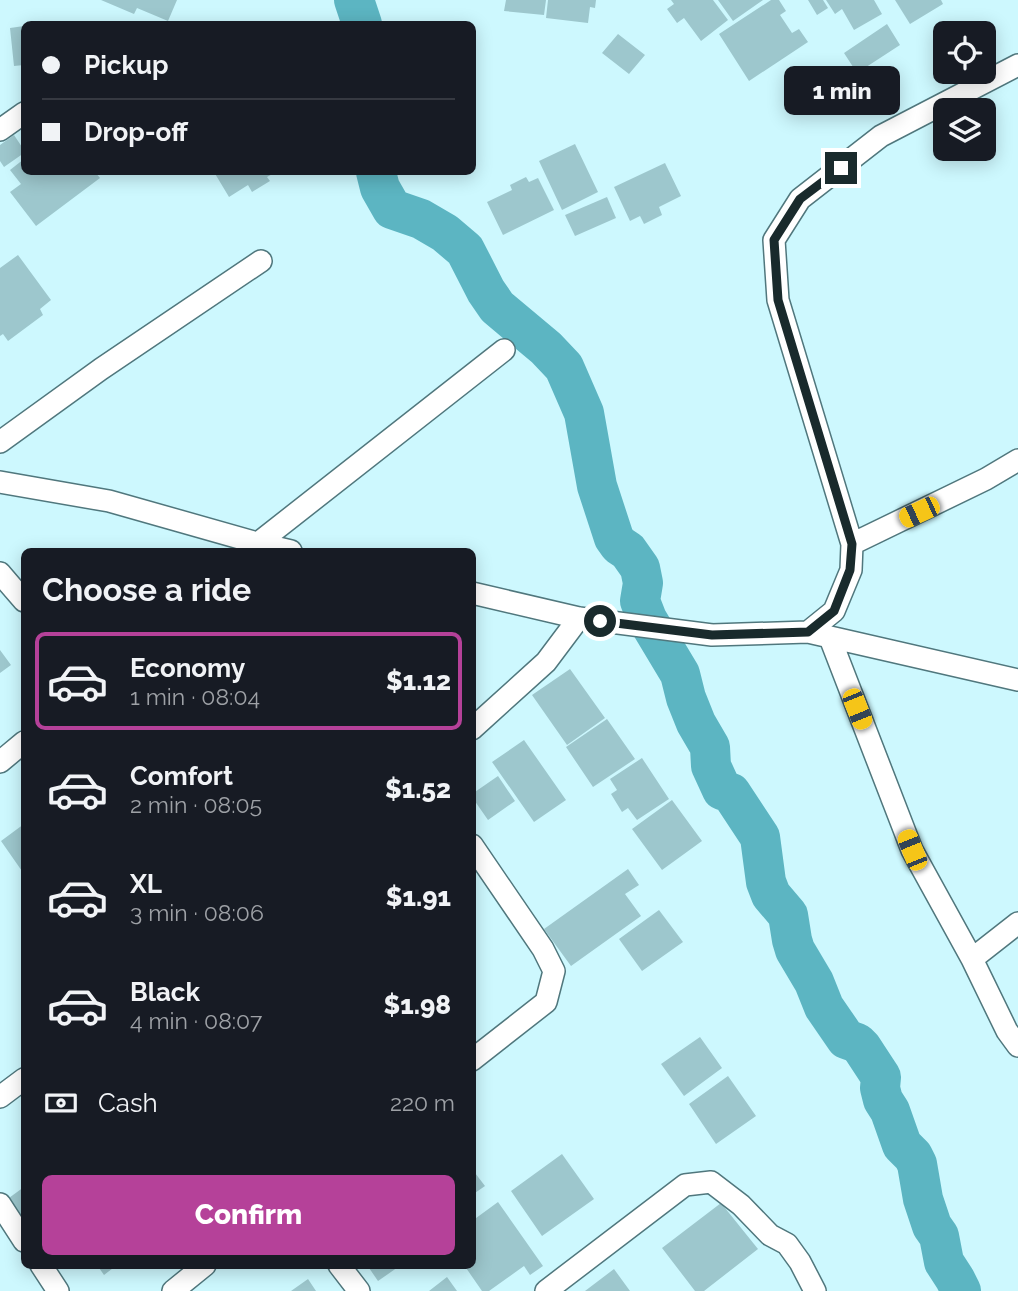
<!DOCTYPE html>
<meta charset="utf-8">
<style>
:root{--surface:#171b24;--page:#242831;--text:#f1f3f6;--muted:#9ea1a6;--line:#363941;--accent:#b54199}
body{margin:0;font-family:Raleway,sans-serif;background:var(--page);color:var(--text);height:100vh;display:flex;flex-direction:column;font-size:26px;white-space:nowrap}
*{box-sizing:border-box;margin:0}
p{font-size:23px;color:var(--muted)}
.icon{flex:none;width:38px;height:38px;fill:none;stroke:currentColor;stroke-width:2;stroke-linecap:round;stroke-linejoin:round}
.map{position:relative;flex:1;overflow:hidden}
.sheet{position:absolute;left:21px;top:548px;width:455px;height:721px;display:flex;flex-direction:column;background:var(--surface);border-radius:10px;box-shadow:0 4px 18px #0003}
.sheet>*{flex:none}
.banner{position:absolute;left:21px;top:21px;width:455px;height:154px;border-radius:10px;box-shadow:0 4px 18px #0003;display:grid;align-content:center;height:154px;padding:0 21px;background:var(--surface)}
.fabs{position:absolute;left:933px;top:21px;display:grid;gap:14px}
.fabs a{display:grid;place-items:center;width:63px;height:63px;border-radius:10px;background:var(--surface);box-shadow:0 4px 18px #0003;font-size:35px}
.end{position:absolute;width:32px;height:32px;margin:-16px;border:9px solid #192a2c;background:#fff;box-shadow:0 0 0 4px #fff}
.from{border-radius:50%}
.bubble{position:absolute;height:49px;border-radius:10px;background:var(--surface);box-shadow:0 4px 18px #0003;font-size:23px;font-weight:800;line-height:49px;text-align:center}
.car{position:absolute;width:21px;height:42px;margin:-21px -10px;border-radius:9px;box-shadow:0 0 5px 2px #0007;background:linear-gradient(#f5c518 24%,#345 0 40%,#f5c518 0 76%,#345 0 86%,#f5c518 0)}
.banner b{display:flex;align-items:center;gap:24px;height:66px;font-size:26px}
.banner b+b{border-top:2px solid var(--line)}
.banner i{width:18px;height:18px;background:var(--text)}
ul{padding:0;list-style:none}
li{display:flex;align-items:center;gap:21px;height:98px;margin:0 14px 10px;padding:0 7px;border:4px solid transparent;border-radius:10px}
li div{flex:1}
li b{display:block;font-size:26px}
li em{font-style:normal;font-weight:800}
li.current{border-color:var(--accent)}
li>.icon{width:63px;height:63px;stroke-width:1.5}
h2{padding:0 21px;font-size:32px;line-height:84px}
.pay{display:flex;align-items:center;gap:18px;height:77px;padding:0 21px;font-size:26px}
.pay p{margin-inline-start:auto}
.action{display:flex;gap:14px;margin-top:auto;padding:14px 21px}
.action a{flex:1;height:80px;border-radius:10px;background:var(--accent);color:#fff;font-size:28px;font-weight:800;line-height:80px;text-align:center}
.map>svg:first-child{display:block}
</style>
<div class="map">
<svg width="1018" height="1291" viewBox="0 0 1018 1291">
<rect width="100%" height="100%" fill="#cdf8fe"/>
<g fill="none" stroke-linecap="round" stroke-linejoin="round">
<path stroke="#5cb5c2" stroke-width="40" d="M354,0L362,24
M376,172L380,188L392,209L421,219L445,233L465,250L486,291L497,307L546,348L564,367L584,413L597,486L614,538L619,545L628,551L640,568L643,583L640,601L647,619L680,674L686,698L696,723L710,747L711,766L722,790L731,793L760,837L766,882L771,895L788,915L792,940L795,950L814,982L824,1007L846,1039L857,1043L862,1048L881,1077L880,1088L883,1100L890,1111L902,1145L913,1156L917,1164L923,1199L932,1226L939,1236L944,1262L955,1279L961,1291"/>
</g>
<path fill="#9dc7cd" d="M101,0H177L168,21L137,8L134,14Z
M506,0H546L544,15L504,11Z
M548,0H596L595,8L590,7L588,23L546,18Z
M671,0H713L728,20L701,41L684,18L677,23L667,9L674,4Z
M718,0H763L733,21Z
M771,0H779L786,11L780,15L792,33L799,29L808,42L749,81L719,34Z
M808,0H823L828,8L817,15Z
M826,0H874L882,14L854,30L842,9L835,14Z
M895,0H941L943,4L910,24Z
M887,24L900,45L857,73L844,53Z
M24,26V65L14,66L10,28Z
M618,34L645,55L629,74L602,53Z
M14,135L24,150V153L4,167L0,161V145Z
M575,144L598,192L562,210L539,161Z
M24,159V172H95L100,178L36,226L10,192L21,184L10,170Z
M665,163L681,196L659,207L662,215L644,224L640,216L630,221L614,187Z
M214,172H276L267,177L270,181L252,192L248,185L229,197Z
M526,177L529,182L538,178L554,210L503,235L487,202L512,190L510,185Z
M607,197L616,218L575,236L565,215Z
M18,255L51,300L40,309L43,315L8,341L3,334L0,336V268Z
M0,650L11,665L0,673Z
M570,669L605,718L567,745L532,695Z
M607,719L635,759L593,787L566,747Z
M524,740L566,800L534,822L492,762Z
M642,758L669,799L637,820L628,808L622,812L611,794L617,790L610,779Z
M498,776L515,801L488,820L472,797V794Z
M672,800L702,841L662,870L632,829Z
M24,824V874L1,841Z
M628,869L639,885L625,894L641,916L571,966L544,929Z
M659,910L683,942L642,971L619,939Z
M700,1037L722,1068L684,1096L661,1064Z
M728,1076L756,1116L716,1144L689,1104Z
M562,1154L594,1199L542,1236L511,1191Z
M472,1169L485,1186L472,1195Z
M24,1187V1219L17,1225L2,1203Z
M498,1202L543,1266L530,1275L524,1266L489,1291H482L464,1265H472V1221Z
M721,1203L758,1249L704,1291H695L662,1248Z
M97,1265H117L104,1275Z
M367,1265H401L378,1281Z
M614,1269L630,1291H585Z
M447,1277L457,1291H429Z
M308,1279L316,1291H291Z"/>
<g fill="none" stroke-linecap="round" stroke-linejoin="round">
<defs>
<path id="minor" d="M0,130L24,113
M0,442L101,369L261,261
M0,482L109,501L257,543L291,551
M852,544L986,479L1018,460
M248,551L504,350
M0,573L24,601
M472,593L579,618L712,635L808,632L1018,680
M808,632L834,611L851,570L852,544L778,300L774,240L800,199L881,136L1018,65
M830,638L912,850L972,959L1007,1031L1018,1046
M472,729L546,662L579,618
M0,762L24,742
M472,845L543,949L554,971L546,1002L472,1060
M972,959L1018,923
M0,1097L24,1079
M0,1204L24,1241
M41,1265L58,1291
M339,1265L359,1291
M173,1291L205,1265
M546,1291L685,1185L711,1182L741,1205L770,1235L787,1244L800,1262L815,1291"/>
</defs>
<use href="#minor" stroke="#50777d" stroke-width="24"/>
<use href="#minor" stroke="#fff" stroke-width="21"/>
</g>
<g fill="none" stroke-linecap="round" stroke-linejoin="round">
<path stroke="#192a2c" stroke-width="9" d="M600,621L712,635L808,632L834,611L850,570L852,544L778,300L774,240L800,199L841,168"/>
</g>
</svg>
<div class="fabs">
<a><svg class="icon" aria-label="locate" viewBox="0 0 24 24"><circle cx="12" cy="12" r="6"/><path d="M12 2v4M12 18v4M2 12h4M18 12h4"/></svg></a>
<a><svg class="icon" aria-label="layers" viewBox="0 0 24 24"><path d="M12 4l9 5-9 5-9-5zM3 14l9 5 9-5"/></svg></a>
</div>
<i class="end from" style="left:600px;top:621px"></i>
<i class="end" style="left:841px;top:168px"></i>
<div class="bubble" style="left:784px;top:66px;width:116px">1 min</div>
<i class="car" style="left:919px;top:512px;rotate:245deg"></i>
<i class="car" style="left:857px;top:709px;rotate:158deg"></i>
<i class="car" style="left:912px;top:850px;rotate:338deg"></i>
<div class="banner">
<b><i class="from"></i>Pickup</b>
<b><i></i>Drop-off</b>
</div>
<section class="sheet">
<h2>Choose a ride</h2>
<ul>
<li class="current"><svg class="icon" aria-label="car" viewBox="0 0 24 24"><path d="M5 17H2v-5l4-1 3-4h7l3 4 3 1v5h-3M9 17h6M6 11h13"/><circle cx="7" cy="17" r="2"/><circle cx="17" cy="17" r="2"/></svg><div><b>Economy</b><p>1 min · 08:04</p></div><em>$1.12</em></li>
<li><svg class="icon" aria-label="car" viewBox="0 0 24 24"><path d="M5 17H2v-5l4-1 3-4h7l3 4 3 1v5h-3M9 17h6M6 11h13"/><circle cx="7" cy="17" r="2"/><circle cx="17" cy="17" r="2"/></svg><div><b>Comfort</b><p>2 min · 08:05</p></div><em>$1.52</em></li>
<li><svg class="icon" aria-label="car" viewBox="0 0 24 24"><path d="M5 17H2v-5l4-1 3-4h7l3 4 3 1v5h-3M9 17h6M6 11h13"/><circle cx="7" cy="17" r="2"/><circle cx="17" cy="17" r="2"/></svg><div><b>XL</b><p>3 min · 08:06</p></div><em>$1.91</em></li>
<li><svg class="icon" aria-label="car" viewBox="0 0 24 24"><path d="M5 17H2v-5l4-1 3-4h7l3 4 3 1v5h-3M9 17h6M6 11h13"/><circle cx="7" cy="17" r="2"/><circle cx="17" cy="17" r="2"/></svg><div><b>Black</b><p>4 min · 08:07</p></div><em>$1.98</em></li>
</ul>
<div class="pay"><svg class="icon" aria-label="cash" viewBox="0 0 24 24"><path d="M3 7h18v10H3z"/><circle cx="12" cy="12" r="2"/></svg>Cash<p>220 m</p></div>
<div class="action"><a>Confirm</a></div>
</section>
</div>
